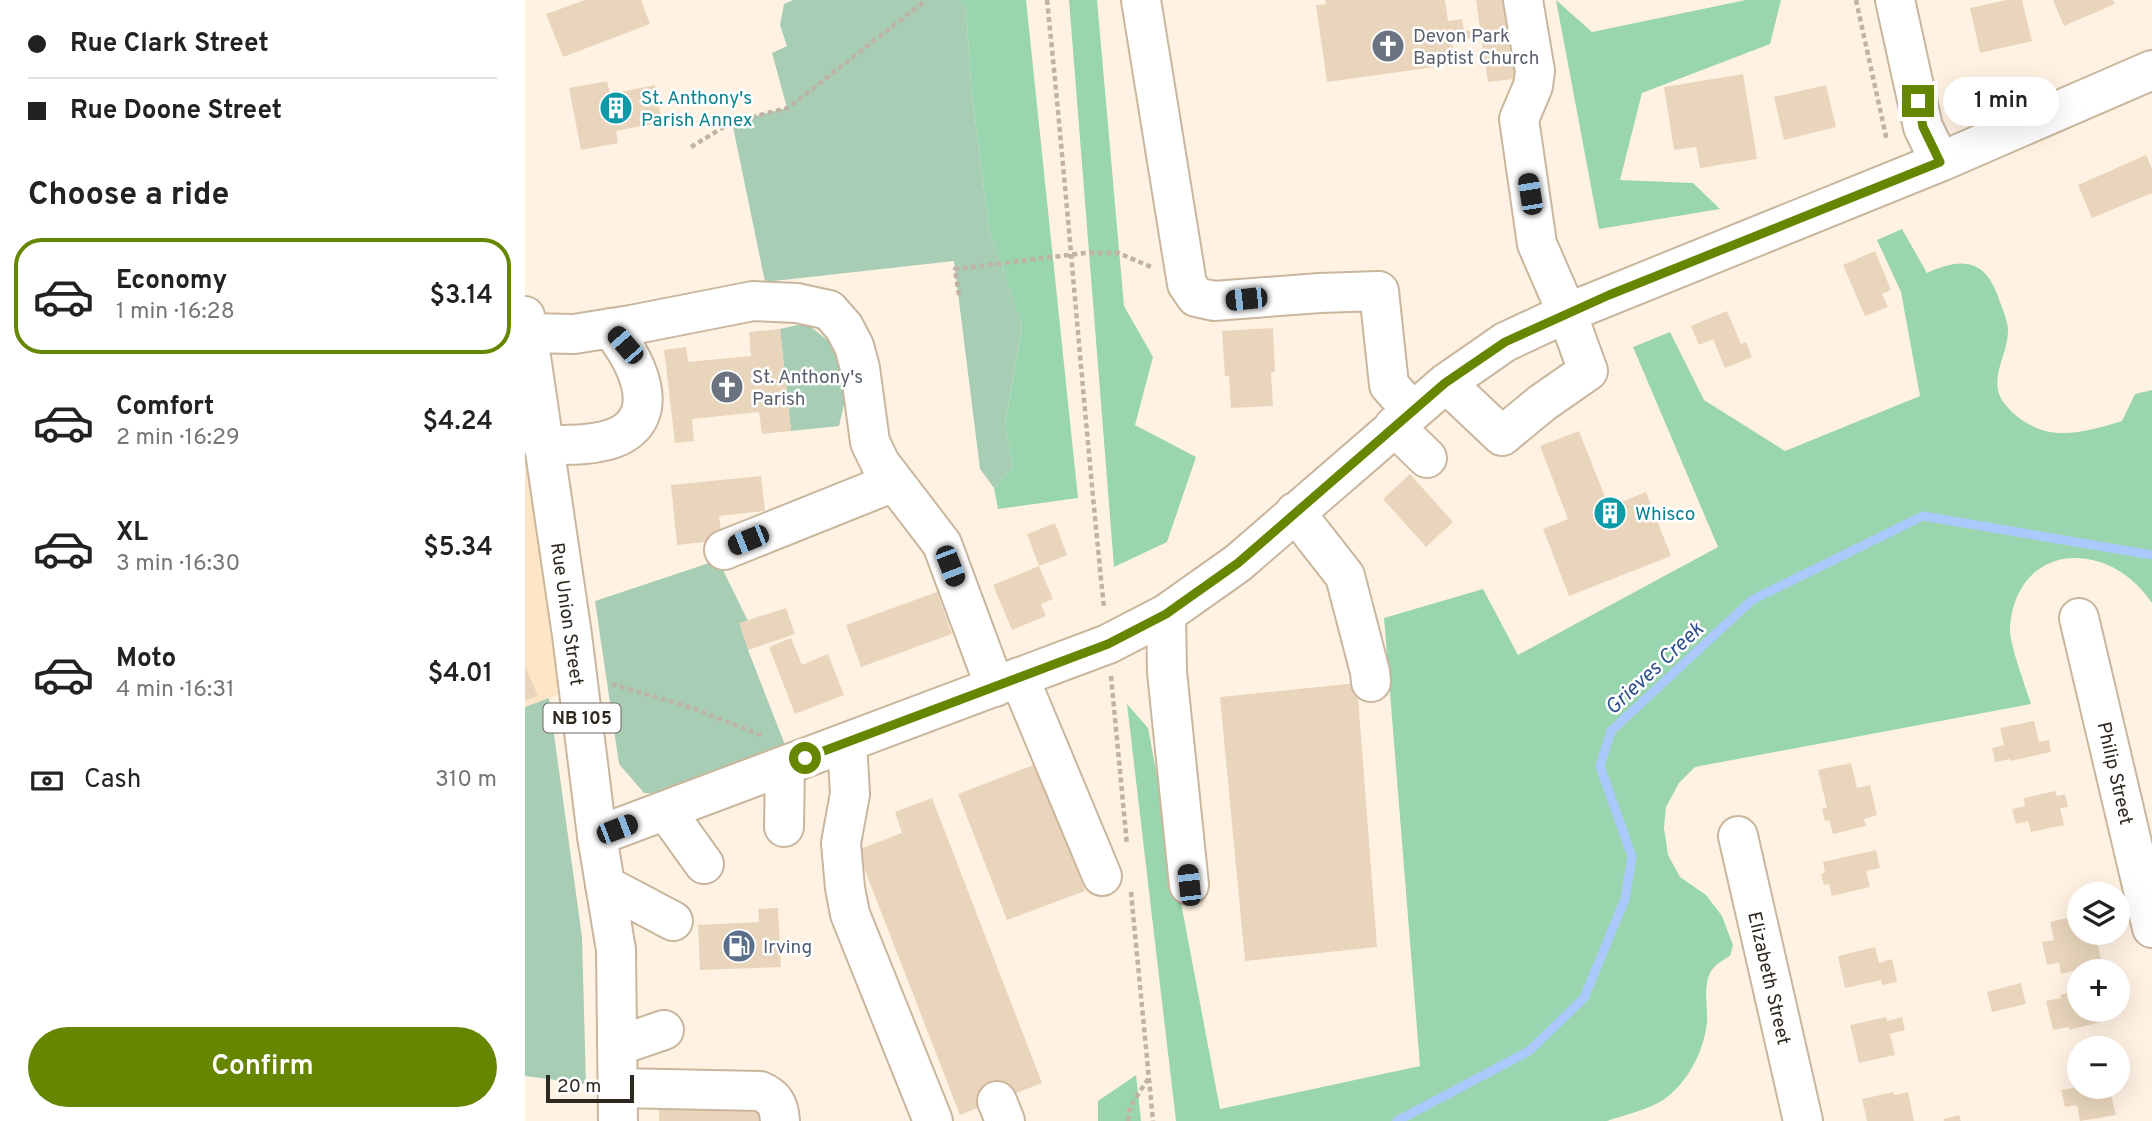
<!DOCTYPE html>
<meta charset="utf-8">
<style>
:root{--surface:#fff;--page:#f2f2f2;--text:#222;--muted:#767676;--line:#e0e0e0;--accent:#668600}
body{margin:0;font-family:Overpass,sans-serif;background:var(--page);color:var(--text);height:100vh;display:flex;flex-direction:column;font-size:26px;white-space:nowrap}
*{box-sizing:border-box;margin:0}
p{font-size:23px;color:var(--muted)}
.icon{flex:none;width:38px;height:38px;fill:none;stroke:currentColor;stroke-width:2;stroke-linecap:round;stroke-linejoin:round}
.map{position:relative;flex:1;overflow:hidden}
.panel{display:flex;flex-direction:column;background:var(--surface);width:525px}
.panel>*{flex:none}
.guide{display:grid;align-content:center;height:154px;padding:0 28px;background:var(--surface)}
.controls{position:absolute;left:1542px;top:882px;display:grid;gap:14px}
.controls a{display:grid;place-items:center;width:63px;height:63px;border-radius:50%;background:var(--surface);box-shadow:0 7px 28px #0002;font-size:35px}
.scale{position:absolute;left:21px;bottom:18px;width:88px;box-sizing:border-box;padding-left:7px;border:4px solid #2f281e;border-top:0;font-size:19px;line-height:24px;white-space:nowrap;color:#2f281e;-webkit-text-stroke:5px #fff;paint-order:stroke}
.end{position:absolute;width:32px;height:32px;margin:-16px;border:9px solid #668600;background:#fff;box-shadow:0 0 0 4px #fff}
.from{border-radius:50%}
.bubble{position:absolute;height:49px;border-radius:24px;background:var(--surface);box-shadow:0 7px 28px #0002;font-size:23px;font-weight:600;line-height:49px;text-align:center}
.car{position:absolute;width:21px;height:42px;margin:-21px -10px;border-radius:9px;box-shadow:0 0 5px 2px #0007;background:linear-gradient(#222 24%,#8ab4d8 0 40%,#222 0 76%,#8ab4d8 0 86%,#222 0)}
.guide b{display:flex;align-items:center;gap:24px;height:66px;font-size:26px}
.guide b+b{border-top:2px solid var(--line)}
.guide i{width:18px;height:18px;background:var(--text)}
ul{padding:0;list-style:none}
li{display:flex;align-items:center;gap:21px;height:116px;margin:0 14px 10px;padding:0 14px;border:4px solid transparent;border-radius:28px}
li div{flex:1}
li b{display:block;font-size:26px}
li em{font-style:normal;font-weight:600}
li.selected{border-color:var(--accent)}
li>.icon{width:63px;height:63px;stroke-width:1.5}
h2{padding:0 28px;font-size:32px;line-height:84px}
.pay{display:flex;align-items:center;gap:18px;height:77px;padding:0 28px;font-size:26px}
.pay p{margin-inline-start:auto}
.primary-button{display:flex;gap:14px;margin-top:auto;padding:14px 28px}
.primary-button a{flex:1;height:80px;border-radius:42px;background:var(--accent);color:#fff;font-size:28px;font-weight:600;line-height:80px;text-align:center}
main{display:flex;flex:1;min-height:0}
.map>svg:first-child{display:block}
</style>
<main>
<section class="panel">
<div class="guide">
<b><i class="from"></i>Rue Clark Street</b>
<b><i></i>Rue Doone Street</b>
</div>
<h2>Choose a ride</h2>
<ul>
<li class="selected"><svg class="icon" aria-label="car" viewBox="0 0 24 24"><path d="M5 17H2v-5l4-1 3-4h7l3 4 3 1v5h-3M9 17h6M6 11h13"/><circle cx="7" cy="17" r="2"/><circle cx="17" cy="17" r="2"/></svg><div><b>Economy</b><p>1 min · 16:28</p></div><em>$3.14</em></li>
<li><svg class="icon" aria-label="car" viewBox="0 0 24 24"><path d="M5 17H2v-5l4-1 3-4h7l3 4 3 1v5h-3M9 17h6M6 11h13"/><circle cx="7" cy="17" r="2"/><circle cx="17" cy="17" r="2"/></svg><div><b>Comfort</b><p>2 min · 16:29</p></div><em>$4.24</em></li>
<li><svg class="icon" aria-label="car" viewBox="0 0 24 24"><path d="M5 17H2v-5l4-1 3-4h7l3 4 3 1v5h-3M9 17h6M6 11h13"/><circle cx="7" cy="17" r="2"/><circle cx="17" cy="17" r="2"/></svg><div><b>XL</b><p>3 min · 16:30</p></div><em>$5.34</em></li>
<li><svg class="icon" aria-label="car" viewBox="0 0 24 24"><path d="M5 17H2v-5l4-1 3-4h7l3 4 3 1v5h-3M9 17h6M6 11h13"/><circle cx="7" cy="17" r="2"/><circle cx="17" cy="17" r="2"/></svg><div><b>Moto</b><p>4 min · 16:31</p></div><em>$4.01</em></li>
</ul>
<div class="pay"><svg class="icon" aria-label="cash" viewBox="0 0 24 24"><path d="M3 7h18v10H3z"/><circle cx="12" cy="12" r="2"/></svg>Cash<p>310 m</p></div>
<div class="primary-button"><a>Confirm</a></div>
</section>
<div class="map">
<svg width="1627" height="1121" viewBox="0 0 1627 1121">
<rect width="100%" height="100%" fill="#fff2e3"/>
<path fill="#fee5c5" d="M0,316L54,687L0,707Z"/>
<path fill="#a7cdb4" d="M268,0H436L441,7L446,86L464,228L497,326L480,424L488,467L469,488L455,469L429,261L240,282L207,122L262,108L247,53L262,46L255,25L259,4Z
M281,323L310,346L322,391L314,426L266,431L255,329Z
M193,560L223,621V650L260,745L139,794L119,793L94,764L70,601Z
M24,698L57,937L61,1084L0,1076V707Z"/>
<path fill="#99d5af" d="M436,0H501L553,498L473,509L469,488L488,467L480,425L497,326L464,228L446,86L441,7Z
M544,0H572L599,306L628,357L610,425L671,457L642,542L589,567Z
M1031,0L1067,32L1221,0H1256L1245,44L1117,93L1095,180L1168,183L1195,209L1074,229Z
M1377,229L1402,273C1439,256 1462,260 1475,302C1478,310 1482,320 1483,328C1484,350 1469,369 1473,390C1474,398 1482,407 1487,412C1522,444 1557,433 1597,421L1610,394L1627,390V603C1585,539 1493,540 1485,626C1483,640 1501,688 1506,704L1170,767L1154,783L1141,807L1139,828L1143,855L1155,877L1181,895L1197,916L1208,945L1205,956C1198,960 1189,965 1185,973C1178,988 1183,1006 1182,1022C1179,1051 1163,1083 1138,1100C1122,1110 1100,1115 1082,1121H651L602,704L623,728L695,1109L895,1066L859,618L958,589L993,655L1193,547L1108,347L1145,332L1179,400L1260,451L1395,396L1376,292L1352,240Z
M611,1075L616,1121H573V1101Z"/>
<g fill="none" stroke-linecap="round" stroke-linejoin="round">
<path stroke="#abc9fd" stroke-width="9" d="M872,1121L1004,1051L1059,998L1100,899L1107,857L1075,766L1086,731L1227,600L1398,516L1627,555"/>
</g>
<path fill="#e9d5bc" d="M60,0H116L125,24L38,57L21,14Z
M800,0H920L923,21L937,19L939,31L955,29L951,0H987L998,78L963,82L956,37L927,41L931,64L802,82L791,5L801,4Z
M1482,0H1497L1507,41L1455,53L1445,8Z
M1528,0H1588L1590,4L1539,26Z
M1218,74L1232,159L1175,168L1171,147L1149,150L1139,87Z
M82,81L85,94L130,85L137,122L91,131L93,143L56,150L44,88Z
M1301,85L1311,127L1259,140L1249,97Z
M1621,155L1627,169V193L1567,218L1553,185Z
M1350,251L1366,290L1357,294L1363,307L1340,316L1318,265Z
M1202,311L1216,344L1221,342L1227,357L1200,368L1188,339L1174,345L1166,326Z
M748,328L750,372H746L748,406L706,408L704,376H700L697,331Z
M255,329L266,431L237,434L234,412L167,419L169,441L150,443L139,350L161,347L163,362L226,356L224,332Z
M1054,431L1084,507L1121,492L1146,556L1044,596L1018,529L1043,519L1015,446Z
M885,474L928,522L901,547L858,499Z
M236,476L240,511L194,516L197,540L152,545L146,485Z
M530,523L542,555L514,566L502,534Z
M514,566L528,599L516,604L521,616L487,630L468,585Z
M412,592L427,634L336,667L321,625Z
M261,608L270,634L223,650L214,623Z
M266,638L277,665L303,654L319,695L270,714L244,647Z
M0,666L13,696L0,701Z
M832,683L852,947L720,961L695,697Z
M1509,721L1514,742L1524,740L1526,752L1485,761V759L1470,762L1467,748L1479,745L1475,728Z
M1326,763L1332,788L1345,785L1352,815L1339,819L1341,826L1308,834L1304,820L1300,821L1297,809L1302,808L1293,770Z
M511,764L560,891L482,920L433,794Z
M1530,791L1532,796L1540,794L1543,807L1535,808L1539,825L1506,832L1503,821L1491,824L1487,809L1500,806L1499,798Z
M407,798L517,1083L435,1115L332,850L377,833L370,812Z
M1351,850L1355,868L1341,871L1345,887L1307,896L1304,884L1299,885L1296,874L1300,873L1298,862Z
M253,908L256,967L175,970L173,925L234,922L233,909Z
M1554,915V933H1570L1577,964L1536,974L1534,963L1522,965L1517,942L1529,940L1525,922Z
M1350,947L1354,963L1367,959L1372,982L1357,985L1356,980L1320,988L1313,956Z
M1496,983L1501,1004L1467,1012L1462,992Z
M1554,990V1010H1573L1576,1022L1544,1030V1027L1528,1030L1521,1001L1536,998L1535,995Z
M1361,1017L1362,1021L1377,1017L1380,1030L1365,1034L1370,1055L1334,1063L1325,1025Z
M1554,1068V1087H1592L1593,1090L1585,1092L1591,1115L1555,1121L1552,1105L1540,1107L1536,1090L1548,1088L1544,1070Z
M1369,1092V1095L1383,1092L1389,1121H1342L1337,1099Z
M134,1104L239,1106V1121H134Z
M1434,1115L1436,1121H1419L1418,1119Z"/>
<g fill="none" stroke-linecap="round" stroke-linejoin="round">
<defs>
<path id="minor" d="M616,0L662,284L671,297L689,301L795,293L854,291L864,385L887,411
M1370,0L1398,127L1415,162
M2,333L49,334L106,325L228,301L272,303L304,310L319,327L329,346L335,368L345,442L355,463L417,544L470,687
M921,383L977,436L1017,403L1063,371L1042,313L1012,244L994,119L1008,86L1010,71L998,0
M869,426L902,458
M18,445C41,445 73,446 94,436C140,413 109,356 85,328
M770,512L820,576L845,672L846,682
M199,550L369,482
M641,614L642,672L664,885
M1554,618L1627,928
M494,677L577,876
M322,742L325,794L316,843L320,888L325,914L408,1121
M141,811L179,864
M259,827L260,766
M72,836L583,644L641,614L713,563L921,383L980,342L1042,313L1415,162L1627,70
M1213,836L1278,1121
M80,885L148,921
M92,1046L139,1030
M92,1088L235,1091C250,1097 254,1106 255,1121
M472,1101L480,1121"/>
<path id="major" d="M0,316L47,635L72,836L91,950L93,1121"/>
</defs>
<use href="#minor" stroke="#c9b69d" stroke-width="42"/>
<use href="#major" stroke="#c9b69d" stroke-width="42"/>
<path stroke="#beb3a5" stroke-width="4.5" stroke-dasharray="5 3.5" stroke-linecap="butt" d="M522,0C543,203 558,405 579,608
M1331,0L1362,141
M166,147L207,122L263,108L401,0
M434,295L430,269L560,253H594L626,267
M586,676L602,845
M87,684L167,708L238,736
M606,892L628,1121
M603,1121L605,1107L623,1079"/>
<use href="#minor" stroke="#fff" stroke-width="38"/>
<use href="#major" stroke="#fff" stroke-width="38"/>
</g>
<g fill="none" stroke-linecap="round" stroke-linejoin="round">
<path stroke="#668600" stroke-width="9" d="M280,758L583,644L641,614L713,563L920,383L980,342L1084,295L1415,162L1398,127L1393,101"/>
</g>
<defs>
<symbol id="church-disc" viewBox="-11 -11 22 22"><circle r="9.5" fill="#6b7280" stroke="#fff"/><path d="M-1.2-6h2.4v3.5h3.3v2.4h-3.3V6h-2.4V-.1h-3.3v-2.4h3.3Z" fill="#fff"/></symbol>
<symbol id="building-disc" viewBox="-11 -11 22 22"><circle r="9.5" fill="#0f9aa8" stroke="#fff"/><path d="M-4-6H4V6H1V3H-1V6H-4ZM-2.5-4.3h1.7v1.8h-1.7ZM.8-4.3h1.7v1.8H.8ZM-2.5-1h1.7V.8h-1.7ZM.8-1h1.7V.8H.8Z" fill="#fff"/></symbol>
<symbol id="fuel-disc" viewBox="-11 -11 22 22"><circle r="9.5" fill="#5c6f8a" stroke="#fff"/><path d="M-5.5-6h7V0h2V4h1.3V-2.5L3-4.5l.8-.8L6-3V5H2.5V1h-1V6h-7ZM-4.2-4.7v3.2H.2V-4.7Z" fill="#fff"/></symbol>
</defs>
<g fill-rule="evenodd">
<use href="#church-disc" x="844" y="27" width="38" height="38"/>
<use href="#building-disc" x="72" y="89" width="38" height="38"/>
<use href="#church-disc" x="183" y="368" width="38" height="38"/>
<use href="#building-disc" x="1066" y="494" width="38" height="38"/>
<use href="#fuel-disc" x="195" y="927" width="38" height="38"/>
</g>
<g text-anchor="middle" stroke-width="5" stroke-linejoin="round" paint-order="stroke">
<rect fill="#fff" stroke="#6d6862" stroke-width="2" x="18.5" y="703.5" width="77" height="29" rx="5"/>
<g font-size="18" font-weight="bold" fill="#2f281e">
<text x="57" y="724">NB 105</text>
</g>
<g font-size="19" fill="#5b616d" stroke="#fff" text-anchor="start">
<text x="888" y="42">Devon Park<tspan x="888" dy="22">Baptist Church</tspan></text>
<text x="227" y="383">St. Anthony's<tspan x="227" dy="22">Parish</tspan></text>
</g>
<g font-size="19" fill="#0d838f" stroke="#fff" text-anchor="start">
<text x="116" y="104">St. Anthony's<tspan x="116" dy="22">Parish Annex</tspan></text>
<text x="1110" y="520">Whisco</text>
</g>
<g font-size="19" fill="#2f281e" stroke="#fff">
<text transform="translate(43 614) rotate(82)" y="7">Rue Union Street</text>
<text transform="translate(1591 773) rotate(77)" y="7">Philip Street</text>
<text transform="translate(1245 978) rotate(77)" y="7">Elizabeth Street</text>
</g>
<g font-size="19" fill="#4e5e75" stroke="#fff" text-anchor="start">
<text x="238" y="953">Irving</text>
</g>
<g font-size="21" font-style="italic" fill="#2d508f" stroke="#fff">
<text transform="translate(1129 668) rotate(-43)" y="7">Grieves Creek</text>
</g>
</g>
</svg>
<div class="controls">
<a><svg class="icon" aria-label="layers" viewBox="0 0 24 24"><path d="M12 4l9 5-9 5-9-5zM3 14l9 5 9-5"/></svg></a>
<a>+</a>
<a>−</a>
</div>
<div class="scale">20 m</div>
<i class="end from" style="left:280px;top:758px"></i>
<i class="end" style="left:1393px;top:101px"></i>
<div class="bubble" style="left:1418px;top:77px;width:116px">1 min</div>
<i class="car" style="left:1005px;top:194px;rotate:351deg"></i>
<i class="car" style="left:721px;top:299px;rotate:264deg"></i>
<i class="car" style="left:100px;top:345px;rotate:319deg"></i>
<i class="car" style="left:223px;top:540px;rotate:248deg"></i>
<i class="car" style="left:425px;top:566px;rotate:159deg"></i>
<i class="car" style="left:92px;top:829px;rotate:69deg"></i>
<i class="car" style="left:664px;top:885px;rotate:354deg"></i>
</div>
</main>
